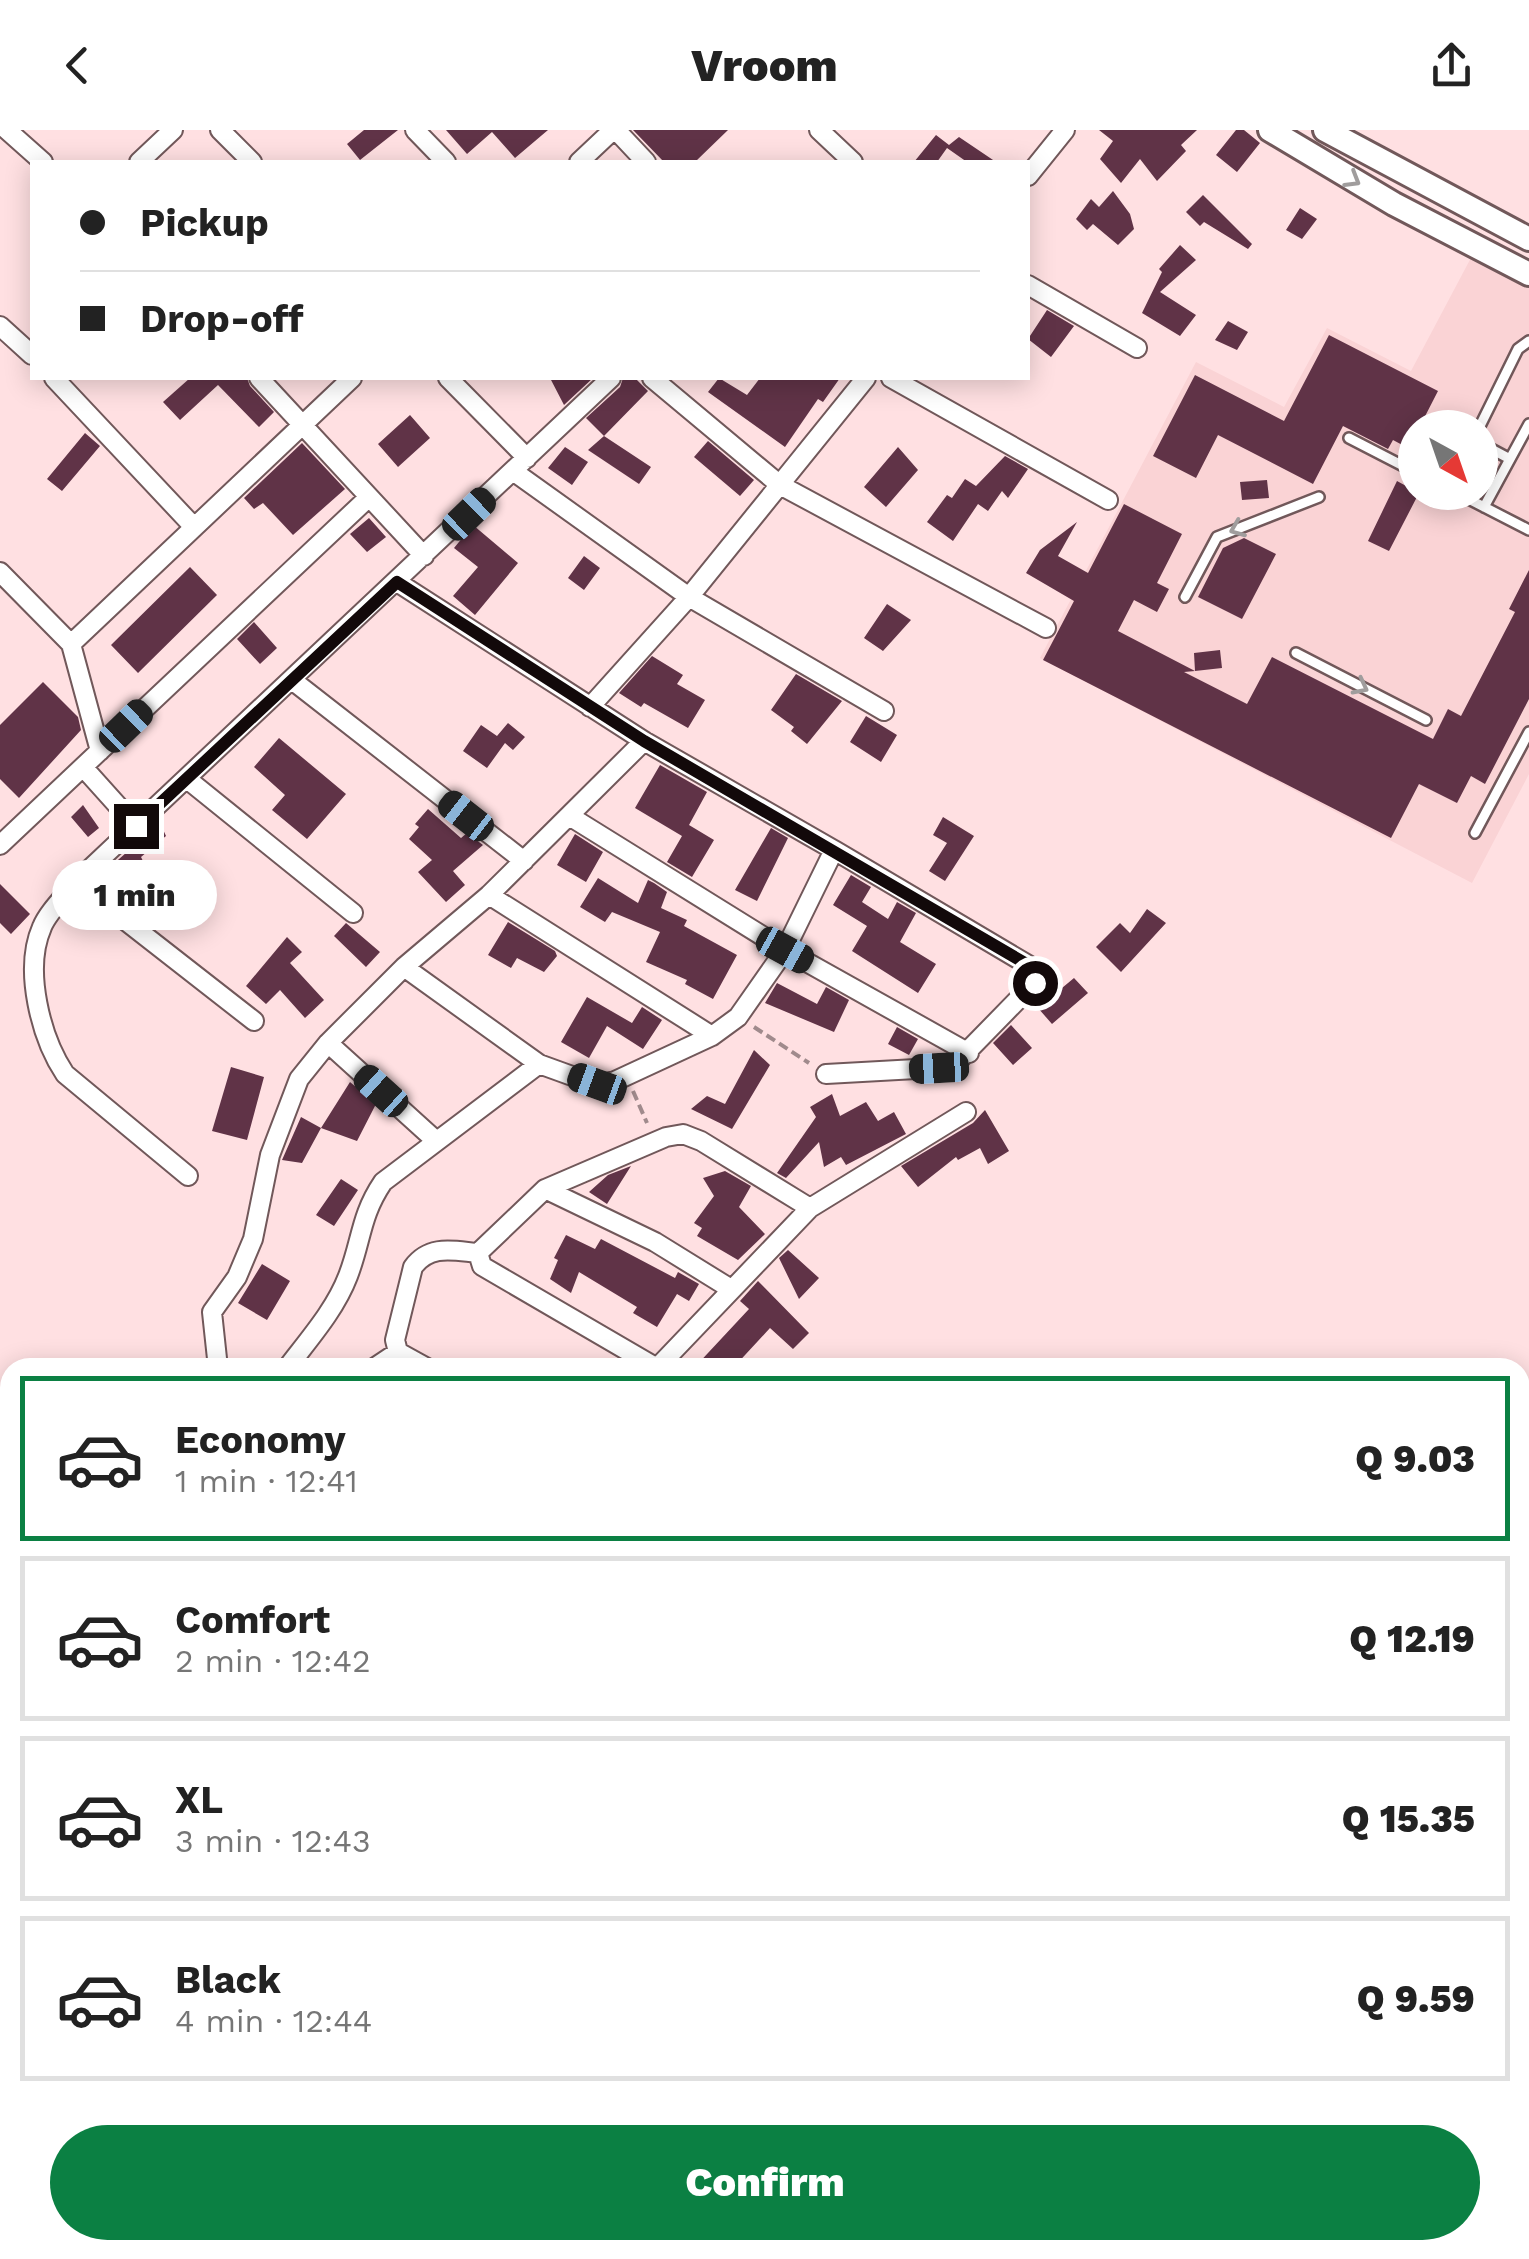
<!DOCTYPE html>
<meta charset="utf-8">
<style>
:root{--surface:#fff;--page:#f2f2f2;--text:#222;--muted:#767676;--line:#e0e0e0;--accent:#0b8043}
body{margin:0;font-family:"Work Sans",sans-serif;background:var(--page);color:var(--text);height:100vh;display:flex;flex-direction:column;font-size:38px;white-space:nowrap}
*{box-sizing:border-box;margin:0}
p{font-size:32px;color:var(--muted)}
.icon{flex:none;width:55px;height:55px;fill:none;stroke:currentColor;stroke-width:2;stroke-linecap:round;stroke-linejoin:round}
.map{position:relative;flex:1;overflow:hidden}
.panel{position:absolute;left:0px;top:1228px;width:1530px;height:902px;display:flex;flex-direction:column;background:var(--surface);border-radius:30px 30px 0 0;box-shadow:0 5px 25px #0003}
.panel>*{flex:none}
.top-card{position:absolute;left:30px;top:30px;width:1000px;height:220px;border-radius:0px;box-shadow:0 5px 25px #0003;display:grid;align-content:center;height:220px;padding:0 50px;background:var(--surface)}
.needle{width:65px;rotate:140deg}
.fabs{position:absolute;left:1398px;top:280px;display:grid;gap:20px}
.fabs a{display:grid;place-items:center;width:100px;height:100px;border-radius:50%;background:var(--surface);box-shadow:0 5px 25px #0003;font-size:50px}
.end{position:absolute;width:45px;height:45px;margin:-22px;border:12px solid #12090a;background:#fff;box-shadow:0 0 0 5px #fff}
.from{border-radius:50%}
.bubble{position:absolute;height:70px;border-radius:35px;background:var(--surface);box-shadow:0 5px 25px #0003;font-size:32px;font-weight:800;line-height:70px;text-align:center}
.car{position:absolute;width:30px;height:60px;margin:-30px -15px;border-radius:12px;box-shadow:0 0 8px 2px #0007;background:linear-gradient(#222 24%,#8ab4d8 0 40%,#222 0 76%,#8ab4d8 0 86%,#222 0)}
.top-card b{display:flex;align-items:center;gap:35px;height:95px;font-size:38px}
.top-card b+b{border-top:2px solid var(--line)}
.top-card i{width:25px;height:25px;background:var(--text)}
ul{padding:18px 0 0;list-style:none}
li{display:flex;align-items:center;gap:30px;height:165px;margin:0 20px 15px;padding:0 30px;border:5px solid var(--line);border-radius:0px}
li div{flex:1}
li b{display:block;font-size:38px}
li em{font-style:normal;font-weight:800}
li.selected{border-color:var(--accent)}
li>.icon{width:90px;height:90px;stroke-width:1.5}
.cta{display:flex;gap:20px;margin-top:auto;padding:20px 50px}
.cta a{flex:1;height:115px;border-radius:60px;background:var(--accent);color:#fff;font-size:40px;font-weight:800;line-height:115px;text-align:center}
header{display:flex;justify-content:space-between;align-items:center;height:130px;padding:0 50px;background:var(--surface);font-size:45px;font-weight:800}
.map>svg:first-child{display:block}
</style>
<header><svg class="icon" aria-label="back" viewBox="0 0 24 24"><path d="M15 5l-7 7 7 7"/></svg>Vroom<svg class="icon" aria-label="share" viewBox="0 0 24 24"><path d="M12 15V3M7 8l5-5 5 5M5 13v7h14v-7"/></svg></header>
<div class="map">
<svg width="1529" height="2129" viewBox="0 0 1529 2129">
<rect width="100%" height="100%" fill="#ffe0e2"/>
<path fill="#fad3d5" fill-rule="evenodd" d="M1473,124L1529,154V644L1472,753L1040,528L1196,232L1284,277L1327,198L1411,241ZM1415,298H1480V362H1415Z"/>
<path fill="#603347" d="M364,0H398L360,30L347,14Z
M446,0H548L515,28L492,2L467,24Z
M633,0H728L695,32H664Z
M1099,0H1197L1181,15L1186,21L1157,51L1140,29L1121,53L1100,29L1113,11Z
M1236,0H1244L1260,13L1237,42L1216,25Z
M936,5L949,15L959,7L996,32H967L947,18L937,32H914Z
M1113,61L1130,84L1134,99L1118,115L1093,94L1087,100L1076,89L1091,69L1099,77Z
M1203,65L1252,114L1248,119L1204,92L1200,96L1186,82Z
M1300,78L1317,89L1302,109L1286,100Z
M1180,115L1196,130L1160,162L1196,185L1180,206L1142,183L1162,142L1159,139Z
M1047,180L1074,196L1051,227L1028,209Z
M1228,191L1248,202L1237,220L1215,210Z
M1329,205L1438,261L1419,298H1415L1408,318L1393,310L1388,319L1343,296L1313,354L1218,305L1196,348L1153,326L1195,245L1284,291Z
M190,248H247L250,256L274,282L259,297L218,255L180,290L163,272Z
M550,248H593L564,275Z
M623,248H635L648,261L604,306L586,288L620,257Z
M719,248L747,265L760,248H840L823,272L818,269L785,317L708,262Z
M410,285L430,308L398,337L378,314Z
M85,303L100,316L62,361L47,349Z
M604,306L651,337L639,354L588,320Z
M708,311L754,350L740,366L694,327Z
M302,313L345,359L293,405L263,373L254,379L244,368Z
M565,317L588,332L572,355L548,338Z
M898,317L918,340L886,377L864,357Z
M1005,326L1028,339L1008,368L1002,361L988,381L978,374L953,411L927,392L947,365L952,368L965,349L976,356Z
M1267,350L1269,368L1242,370L1240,352Z
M1397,351L1419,363L1389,421L1368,411Z
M1124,374L1182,404L1157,453L1169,459L1157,482L1134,470L1118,501L1195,541L1184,542L1247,574L1272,527L1433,609L1448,579L1461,586L1515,482L1509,479L1529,440V569L1485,654L1471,646L1457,673L1419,654L1391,708L1043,530L1074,471L1026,443L1040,420L1077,392L1058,426L1088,443Z
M369,388L386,407L367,422L350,404Z
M473,395L518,433L475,485L453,466L478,437L454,418Z
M1244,408L1276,424L1242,489L1198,467L1223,418Z
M584,426L600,438L584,460L568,448Z
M190,437L217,465L138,543L111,515Z
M887,474L911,490L883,521L864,508Z
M254,492L277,518L260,534L237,509Z
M1220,520L1222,538L1195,541L1194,523Z
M652,526L683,545L677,554L705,570L688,598L644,573L641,577L619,563Z
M796,544L842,571L807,614L791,601L794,597L771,580Z
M43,552L78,587L81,600L19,668L0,649V595Z
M866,586L897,605L881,632L850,612Z
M508,593L525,607L513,620L505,613L487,638L463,621L481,595L497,606Z
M279,608L346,664L307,709L272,680L285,665L254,637Z
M660,635L707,662L689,695L714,710L692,747L667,732L682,706L635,678Z
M83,675L99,698L88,707L71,687Z
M428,679L461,708L467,703L483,715L453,741L465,755L446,772L418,742L432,730L409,709L419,697L415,694Z
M943,687L974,706L945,751L929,741L947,713L933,705Z
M160,693L166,706L141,727L144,733L129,746L132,750L120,761L116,754L113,758L102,744Z
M771,698L788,708L757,771L735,760Z
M575,704L603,722L586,752L557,735Z
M851,745L871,757L862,772L888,789L897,772L916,783L900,812L936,834L918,863L852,821L867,796L833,775Z
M598,748L638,773L648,750L654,753L667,762L661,778L687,790L684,796L737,825L713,869L685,854L687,850L646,832L660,802L612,782L605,792L580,777Z
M0,754L30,784L11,804L0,793Z
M1147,779L1166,793L1121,842L1096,817L1120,793L1130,803Z
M508,792L555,821L557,826L544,842L517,828L511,838L488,825Z
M346,793L380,822L366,837L334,806Z
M287,807L302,822L290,833L324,870L305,888L280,860L266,874L246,856Z
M1074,848L1088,863L1052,894L1038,878Z
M777,853L817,874L826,857L849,870L834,902L765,873Z
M587,867L632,893L642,877L662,890L643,919L607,896L589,928L561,912Z
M1011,895L1032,918L1013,935L993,913Z
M897,897L918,909L909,925L888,914Z
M754,920L770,935L732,999L691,979L707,966L725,974Z
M231,937L264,947L247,1010L212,1001Z
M350,952L376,974L357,1011L321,998Z
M832,964L840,986L866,972L878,991L894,982L906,1004L846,1035L841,1027L824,1037L819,1012L786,1048L777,1043L816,987L810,977Z
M985,980L1009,1021L988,1034L980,1018L958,1030L956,1027L918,1057L901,1036L973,993Z
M301,987L321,998L302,1033L282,1030Z
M631,1036L607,1074L589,1062L608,1045Z
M725,1041L751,1056L739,1077L765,1104L738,1130L697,1106L702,1098L694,1093L714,1066L703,1048Z
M341,1049L358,1060L334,1096L316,1085Z
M566,1105L595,1119L601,1109L675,1148L678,1142L699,1154L689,1171L677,1164L657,1197L633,1183L637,1177L579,1142L571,1163L550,1149L558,1130L554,1128Z
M788,1120L819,1148L799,1169L779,1128Z
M262,1134L290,1151L267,1190L238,1173Z
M758,1151L809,1203L793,1219L770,1198L733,1238H694L749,1179L740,1171Z"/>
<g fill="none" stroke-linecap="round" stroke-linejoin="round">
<defs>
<path id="lane" d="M1436,298L1438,292L1449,298
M1479,298L1518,219L1529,211
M1349,308L1415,342
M1480,313L1510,329
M1455,362L1529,400
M1484,377L1529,294
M1185,467L1217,407L1319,367
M1296,523L1426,590
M1475,703L1529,602"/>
<path id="street" d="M7,0L43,32
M220,0L252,32
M415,0L446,32
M616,0L646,32
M819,0L853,32
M139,32L173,0
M579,32L613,0
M1028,46L1065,0
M1028,155L1137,218
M0,196L32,225
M54,248L194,397
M259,248L424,426
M448,248L527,328
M652,248L780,355L1046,498
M891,248L1108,370
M513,341L689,467L884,581
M0,442L71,514L100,621
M71,514L352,248
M292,550L524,731
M590,577L689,467L866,248
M83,637L136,696
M187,649L353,783
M571,687L785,820L969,923
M0,715L368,368
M76,752L254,891
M489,765L712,906
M404,837L539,934
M328,913L434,1009
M826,944L952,937L1039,848L1030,836L834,720
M188,1046L65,944C41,908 23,840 42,797C48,782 65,766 76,752L611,248
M545,1059L655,1112L731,1159
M810,1078L701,1011L683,1004L666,1007L545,1059L478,1123L482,1136L657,1238L810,1078L966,982
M398,1222L427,1238
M218,1238L212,1182L237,1147L253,1109L270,1025L299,949L328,913L404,837L489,765L644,611
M287,1238C309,1209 335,1180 348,1146C362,1110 360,1086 383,1052L539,934L597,955L615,951L712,906L738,887L785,820L834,720L644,611L397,452
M374,1238L398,1222L395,1210L413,1137C430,1114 454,1121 478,1123
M1520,1534L1529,1527
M1520,1674L1529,1667
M1520,1814L1529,1800
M1520,1906L1529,1908
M1520,2044L1529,2051
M898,2120L904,2129
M1463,2120L1477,2129
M928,2129L939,2120
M1092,2129L1104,2120
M1299,2129L1302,2120"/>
<path id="secondary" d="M1270,0L1394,74L1529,144
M1325,0L1529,109"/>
</defs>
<use href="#lane" stroke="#71585a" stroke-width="14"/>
<use href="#street" stroke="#71585a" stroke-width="22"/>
<use href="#secondary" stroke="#71585a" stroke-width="28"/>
<path stroke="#a08a8c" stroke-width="4" stroke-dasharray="10 5" stroke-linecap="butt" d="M754,897L809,933
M633,961L647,993"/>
<use href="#lane" stroke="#fff" stroke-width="9"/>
<use href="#street" stroke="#fff" stroke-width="18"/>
<use href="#secondary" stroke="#fff" stroke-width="22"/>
</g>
<defs><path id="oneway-chevron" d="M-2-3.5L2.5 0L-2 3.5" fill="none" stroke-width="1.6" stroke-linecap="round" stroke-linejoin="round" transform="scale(2.5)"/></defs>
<g stroke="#a09d9d">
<use href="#oneway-chevron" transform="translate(1353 50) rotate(31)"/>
<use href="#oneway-chevron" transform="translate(1237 399) rotate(158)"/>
<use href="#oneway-chevron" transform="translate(1361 557) rotate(27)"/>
</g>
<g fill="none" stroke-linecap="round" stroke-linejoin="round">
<path stroke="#12090a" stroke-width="12" d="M136,696L397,452L644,611L1030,836L1039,848L1035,853"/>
</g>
</svg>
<div class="fabs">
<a><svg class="needle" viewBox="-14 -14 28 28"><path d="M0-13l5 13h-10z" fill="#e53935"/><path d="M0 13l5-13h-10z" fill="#767676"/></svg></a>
</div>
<i class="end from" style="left:1035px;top:853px"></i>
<i class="end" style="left:136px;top:696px"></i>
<div class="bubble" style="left:52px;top:730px;width:165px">1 min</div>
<i class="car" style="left:469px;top:384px;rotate:46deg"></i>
<i class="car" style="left:126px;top:596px;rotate:46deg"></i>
<i class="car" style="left:466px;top:686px;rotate:308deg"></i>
<i class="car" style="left:785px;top:820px;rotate:119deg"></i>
<i class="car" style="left:939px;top:938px;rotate:267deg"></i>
<i class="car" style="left:597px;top:954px;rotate:290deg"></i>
<i class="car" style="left:381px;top:961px;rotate:312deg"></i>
<div class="top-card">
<b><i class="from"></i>Pickup</b>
<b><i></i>Drop-off</b>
</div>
<section class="panel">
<ul>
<li class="selected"><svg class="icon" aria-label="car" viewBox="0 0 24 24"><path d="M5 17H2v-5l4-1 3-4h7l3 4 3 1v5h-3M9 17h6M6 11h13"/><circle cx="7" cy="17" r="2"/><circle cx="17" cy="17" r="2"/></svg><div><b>Economy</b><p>1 min · 12:41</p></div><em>Q 9.03</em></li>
<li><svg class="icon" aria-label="car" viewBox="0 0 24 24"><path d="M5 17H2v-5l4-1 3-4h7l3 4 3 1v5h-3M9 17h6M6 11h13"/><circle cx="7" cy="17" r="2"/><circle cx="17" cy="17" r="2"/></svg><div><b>Comfort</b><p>2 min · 12:42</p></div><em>Q 12.19</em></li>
<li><svg class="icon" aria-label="car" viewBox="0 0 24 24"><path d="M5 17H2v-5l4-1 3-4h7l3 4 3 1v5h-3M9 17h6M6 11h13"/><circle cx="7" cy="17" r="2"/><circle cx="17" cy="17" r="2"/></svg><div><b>XL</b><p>3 min · 12:43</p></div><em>Q 15.35</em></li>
<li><svg class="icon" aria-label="car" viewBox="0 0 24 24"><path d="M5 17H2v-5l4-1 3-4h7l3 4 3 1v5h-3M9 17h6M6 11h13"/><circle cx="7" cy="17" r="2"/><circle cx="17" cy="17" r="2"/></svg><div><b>Black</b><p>4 min · 12:44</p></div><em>Q 9.59</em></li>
</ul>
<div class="cta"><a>Confirm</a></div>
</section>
</div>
